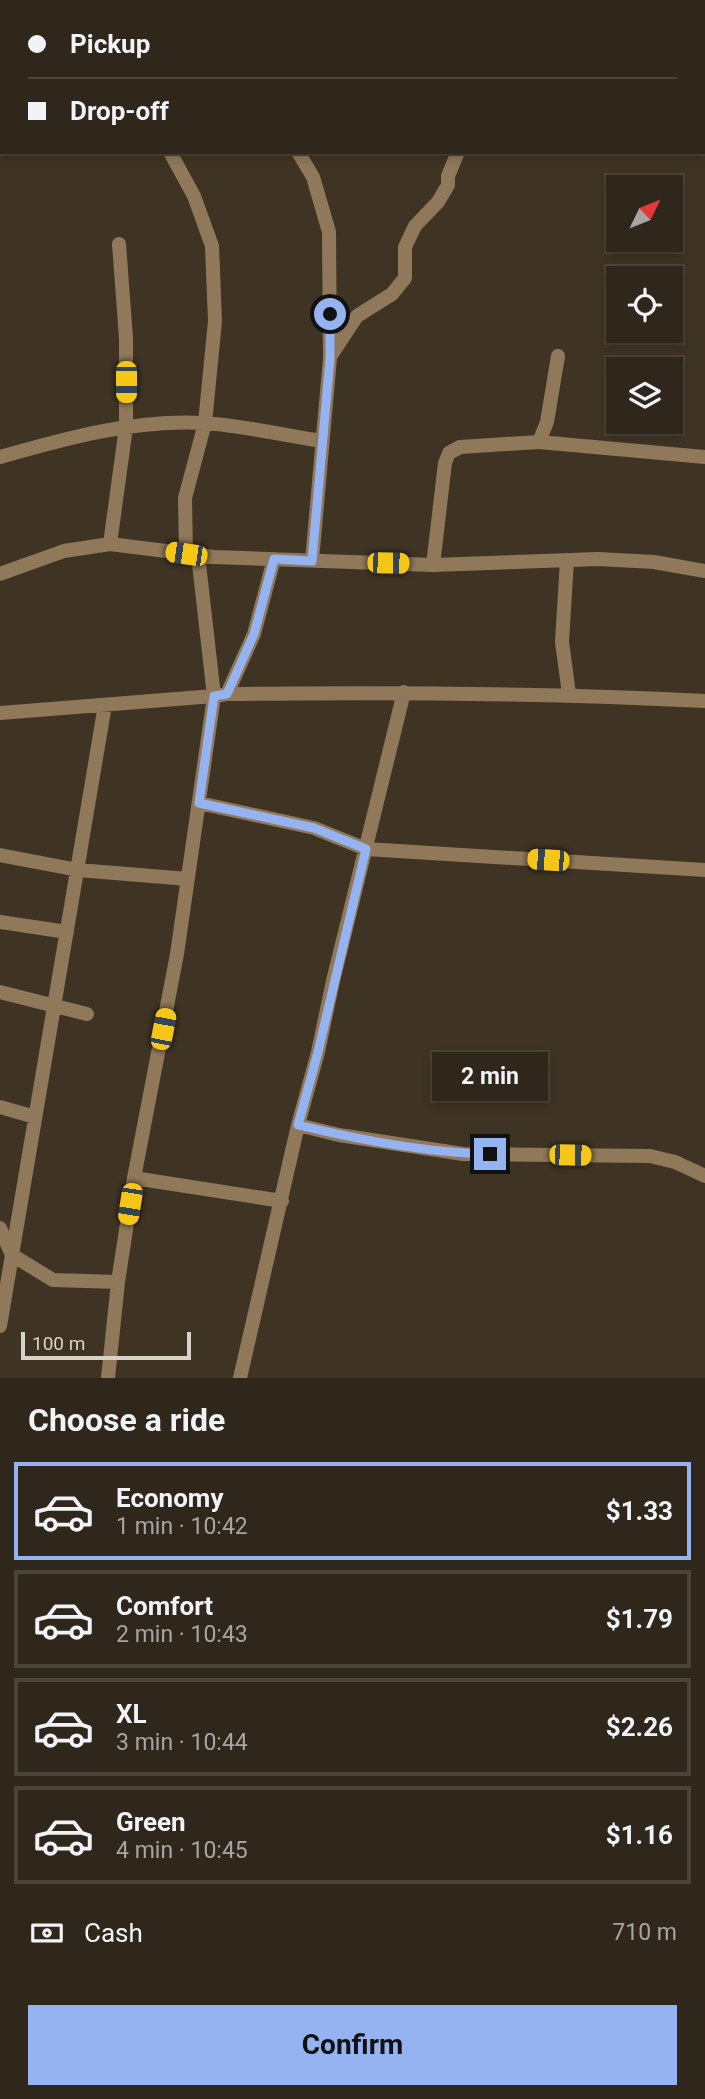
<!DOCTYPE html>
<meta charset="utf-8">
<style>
:root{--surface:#2f271b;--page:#372f24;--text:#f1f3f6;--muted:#a7a5a3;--line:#4a443a;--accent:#95b2f1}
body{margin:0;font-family:Roboto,sans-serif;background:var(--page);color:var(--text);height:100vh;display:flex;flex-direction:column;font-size:26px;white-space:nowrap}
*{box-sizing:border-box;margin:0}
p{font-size:23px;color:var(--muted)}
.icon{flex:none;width:38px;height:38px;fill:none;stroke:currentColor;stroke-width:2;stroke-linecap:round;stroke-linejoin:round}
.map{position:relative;height:1378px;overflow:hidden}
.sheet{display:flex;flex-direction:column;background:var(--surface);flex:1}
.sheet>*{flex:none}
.top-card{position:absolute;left:0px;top:0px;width:705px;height:154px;box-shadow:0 4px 10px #0003,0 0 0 2px var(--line);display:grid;align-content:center;height:154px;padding:0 28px;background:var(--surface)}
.needle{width:46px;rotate:47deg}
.buttons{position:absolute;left:606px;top:175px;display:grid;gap:14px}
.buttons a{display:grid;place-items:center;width:77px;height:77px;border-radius:0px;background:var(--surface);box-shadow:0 4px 10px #0003,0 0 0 2px var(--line);font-size:35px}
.scale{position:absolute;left:21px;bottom:18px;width:170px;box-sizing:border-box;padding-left:7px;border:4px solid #d9d2c8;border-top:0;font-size:19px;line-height:24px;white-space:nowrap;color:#d9d2c8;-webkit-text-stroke:5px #3f3424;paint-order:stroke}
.end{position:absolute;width:32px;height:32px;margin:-16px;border:9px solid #95b2f1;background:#111;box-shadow:0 0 0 4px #111}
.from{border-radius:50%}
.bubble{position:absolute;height:49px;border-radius:0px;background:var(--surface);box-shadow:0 4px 10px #0003,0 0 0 2px var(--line);font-size:23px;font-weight:700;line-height:49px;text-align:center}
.car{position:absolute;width:21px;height:42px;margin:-21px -10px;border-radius:9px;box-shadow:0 0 5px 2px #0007;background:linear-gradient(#f5c518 24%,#345 0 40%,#f5c518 0 76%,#345 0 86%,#f5c518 0)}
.top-card b{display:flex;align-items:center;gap:24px;height:66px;font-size:26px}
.top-card b+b{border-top:2px solid var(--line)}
.top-card i{width:18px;height:18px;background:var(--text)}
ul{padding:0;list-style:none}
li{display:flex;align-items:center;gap:21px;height:98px;margin:0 14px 10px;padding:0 14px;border:4px solid var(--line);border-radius:0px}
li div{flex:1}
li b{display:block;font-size:26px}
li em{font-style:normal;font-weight:700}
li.current{border-color:var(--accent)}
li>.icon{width:63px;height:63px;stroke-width:1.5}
h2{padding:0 28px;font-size:32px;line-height:84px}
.pay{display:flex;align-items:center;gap:18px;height:77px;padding:0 28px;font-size:26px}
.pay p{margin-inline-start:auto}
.button{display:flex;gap:14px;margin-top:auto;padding:14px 28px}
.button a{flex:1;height:80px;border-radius:0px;background:var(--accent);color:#111;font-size:28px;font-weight:700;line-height:80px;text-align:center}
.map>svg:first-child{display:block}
</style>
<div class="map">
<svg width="705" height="1378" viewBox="0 0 705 1378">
<rect width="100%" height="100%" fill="#3f3424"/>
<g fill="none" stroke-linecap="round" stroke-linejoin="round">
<path stroke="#8f795a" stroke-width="14" d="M208,0L209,2
M102,2V0
M222,2L223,0
M557,2L558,0
M0,52L2,53
M170,152L194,196L212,246L215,321L205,423L185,498L186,554
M298,152L313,177L329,232L330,358L312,561
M330,357L357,316L392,294L405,278V247L415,226L438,202L448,185V176L458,152
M539,442L547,422L558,356
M0,457C67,438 135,419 205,423C244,426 284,435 322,441
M110,544L126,427V338L119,244
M567,560L562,642L569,694
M433,565L445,463L449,453L460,447L539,442L705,457
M0,574L64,551L110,544L214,557L433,565L598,559L654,562L705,571
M227,694L254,634L274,559
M0,713L214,696L198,555
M199,803L314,828L366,849L705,870
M0,855L78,870L188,879
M0,922L67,932
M0,992L87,1014
M0,1107L35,1117
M298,1125L318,1052L333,981L404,692
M134,1178L282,1201
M0,1228L12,1255L53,1280L118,1282
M0,1326L105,705
M108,1378L118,1282L134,1178L177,954L214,696L227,694C387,692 546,693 705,701
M240,1378L298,1125L339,1135L463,1154L650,1156L675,1162L705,1176"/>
</g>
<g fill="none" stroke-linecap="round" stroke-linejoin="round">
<path stroke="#95b2f1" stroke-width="9" d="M330,314V358L312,561L274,559L254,634L227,694L214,696L199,803L314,828L366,849L318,1052L298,1125C360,1140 426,1153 490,1154"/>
</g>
</svg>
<div class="buttons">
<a><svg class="needle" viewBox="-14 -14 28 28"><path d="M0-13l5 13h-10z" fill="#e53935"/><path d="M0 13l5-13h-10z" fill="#a7a5a3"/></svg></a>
<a><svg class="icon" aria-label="locate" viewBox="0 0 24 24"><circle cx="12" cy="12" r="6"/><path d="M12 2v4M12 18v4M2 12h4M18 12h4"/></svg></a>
<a><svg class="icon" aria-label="layers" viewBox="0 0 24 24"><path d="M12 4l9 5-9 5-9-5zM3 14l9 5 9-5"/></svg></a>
</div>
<div class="scale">100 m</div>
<i class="end from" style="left:330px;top:314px"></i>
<i class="end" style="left:490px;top:1154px"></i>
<div class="bubble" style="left:432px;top:1052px;width:116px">2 min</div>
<i class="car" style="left:126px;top:382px;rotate:180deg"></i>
<i class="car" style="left:186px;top:554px;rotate:278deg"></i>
<i class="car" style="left:388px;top:563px;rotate:91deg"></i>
<i class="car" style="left:548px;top:860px;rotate:274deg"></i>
<i class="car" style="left:163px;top:1029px;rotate:11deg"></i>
<i class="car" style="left:570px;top:1155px;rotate:91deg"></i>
<i class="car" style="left:130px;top:1204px;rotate:189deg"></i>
<div class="top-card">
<b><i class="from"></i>Pickup</b>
<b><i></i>Drop-off</b>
</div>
</div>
<section class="sheet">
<h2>Choose a ride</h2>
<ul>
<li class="current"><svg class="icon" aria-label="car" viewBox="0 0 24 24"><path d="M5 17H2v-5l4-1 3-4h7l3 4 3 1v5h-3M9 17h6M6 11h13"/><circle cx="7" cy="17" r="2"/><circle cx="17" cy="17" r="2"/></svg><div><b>Economy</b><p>1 min · 10:42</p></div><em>$1.33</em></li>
<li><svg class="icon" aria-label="car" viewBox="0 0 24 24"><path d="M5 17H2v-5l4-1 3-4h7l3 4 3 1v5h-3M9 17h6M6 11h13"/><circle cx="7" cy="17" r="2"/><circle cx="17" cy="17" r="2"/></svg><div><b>Comfort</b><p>2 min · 10:43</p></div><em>$1.79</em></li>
<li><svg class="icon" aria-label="car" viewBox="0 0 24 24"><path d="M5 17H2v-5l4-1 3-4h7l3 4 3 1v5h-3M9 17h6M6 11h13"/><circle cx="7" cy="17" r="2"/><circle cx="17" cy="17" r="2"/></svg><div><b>XL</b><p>3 min · 10:44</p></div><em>$2.26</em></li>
<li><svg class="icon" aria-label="car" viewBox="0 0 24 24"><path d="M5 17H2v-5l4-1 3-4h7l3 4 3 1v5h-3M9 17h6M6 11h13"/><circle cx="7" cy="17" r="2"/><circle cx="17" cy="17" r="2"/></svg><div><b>Green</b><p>4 min · 10:45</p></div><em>$1.16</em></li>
</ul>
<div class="pay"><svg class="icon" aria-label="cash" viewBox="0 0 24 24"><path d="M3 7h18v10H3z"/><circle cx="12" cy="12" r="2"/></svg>Cash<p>710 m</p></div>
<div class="button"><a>Confirm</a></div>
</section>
